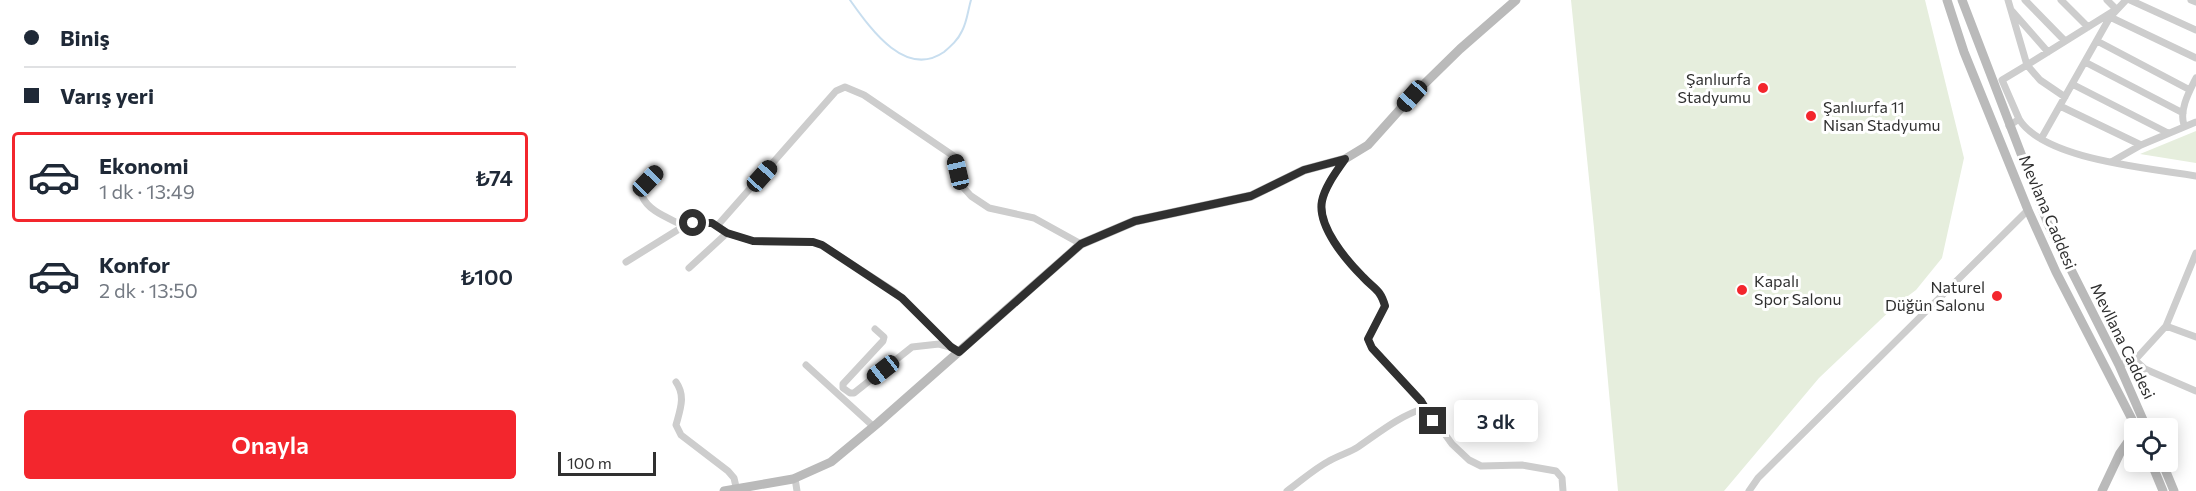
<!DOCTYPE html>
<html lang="tr">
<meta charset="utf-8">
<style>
:root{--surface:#fff;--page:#f6f6f7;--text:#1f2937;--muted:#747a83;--line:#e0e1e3;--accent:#f3262d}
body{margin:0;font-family:Commissioner,sans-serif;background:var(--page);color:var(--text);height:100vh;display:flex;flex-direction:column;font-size:22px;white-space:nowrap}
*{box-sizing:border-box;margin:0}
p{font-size:20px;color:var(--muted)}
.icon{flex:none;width:33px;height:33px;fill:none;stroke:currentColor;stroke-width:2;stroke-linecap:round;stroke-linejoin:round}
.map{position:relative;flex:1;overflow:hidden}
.drawer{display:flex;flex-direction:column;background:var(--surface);width:540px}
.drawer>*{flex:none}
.top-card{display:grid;align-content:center;height:132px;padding:0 24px;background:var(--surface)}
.tools{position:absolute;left:1584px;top:418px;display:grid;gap:12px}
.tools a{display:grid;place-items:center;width:54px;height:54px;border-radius:6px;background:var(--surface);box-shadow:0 3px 15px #0003;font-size:30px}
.scale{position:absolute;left:18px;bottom:15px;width:98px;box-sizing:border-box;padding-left:6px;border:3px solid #303030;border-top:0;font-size:16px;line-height:21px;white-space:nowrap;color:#303030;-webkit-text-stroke:4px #fff;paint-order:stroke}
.end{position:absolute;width:27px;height:27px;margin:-14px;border:8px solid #303030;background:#fff;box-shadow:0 0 0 3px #fff}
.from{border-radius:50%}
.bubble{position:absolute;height:42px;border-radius:6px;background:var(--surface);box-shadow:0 3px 15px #0003;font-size:20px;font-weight:600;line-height:42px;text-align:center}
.car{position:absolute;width:18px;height:36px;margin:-18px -9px;border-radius:8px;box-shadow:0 0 4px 2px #0007;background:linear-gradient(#222 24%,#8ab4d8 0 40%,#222 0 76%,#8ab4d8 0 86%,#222 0)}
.top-card b{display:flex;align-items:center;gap:21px;height:57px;font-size:22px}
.top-card b+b{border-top:2px solid var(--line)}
.top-card i{width:15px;height:15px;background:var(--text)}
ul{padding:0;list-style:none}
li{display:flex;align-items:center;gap:18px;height:90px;margin:0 12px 9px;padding:0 12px;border:3px solid transparent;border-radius:6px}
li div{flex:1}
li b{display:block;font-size:22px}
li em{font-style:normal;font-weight:600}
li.on{border-color:var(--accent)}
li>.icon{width:54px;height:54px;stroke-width:1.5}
.cta{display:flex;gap:12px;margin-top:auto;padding:12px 24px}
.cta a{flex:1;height:69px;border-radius:6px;background:var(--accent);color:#fff;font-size:24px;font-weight:600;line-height:69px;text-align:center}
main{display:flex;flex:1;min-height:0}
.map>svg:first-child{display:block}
</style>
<main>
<section class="drawer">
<div class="top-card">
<b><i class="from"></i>Biniş</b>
<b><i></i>Varış yeri</b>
</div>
<ul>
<li class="on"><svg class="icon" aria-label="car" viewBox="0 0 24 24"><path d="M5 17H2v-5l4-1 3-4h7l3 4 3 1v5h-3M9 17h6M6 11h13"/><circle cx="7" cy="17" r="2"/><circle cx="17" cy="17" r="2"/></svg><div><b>Ekonomi</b><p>1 dk · 13:49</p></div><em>₺74</em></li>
<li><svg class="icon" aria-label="car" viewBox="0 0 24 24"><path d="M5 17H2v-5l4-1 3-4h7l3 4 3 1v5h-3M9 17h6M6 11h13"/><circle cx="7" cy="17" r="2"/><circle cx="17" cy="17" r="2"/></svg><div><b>Konfor</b><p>2 dk · 13:50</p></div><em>₺100</em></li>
</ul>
<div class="cta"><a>Onayla</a></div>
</section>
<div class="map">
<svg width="1656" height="491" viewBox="0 0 1656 491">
<rect width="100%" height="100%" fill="#fff"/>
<path fill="#e6eedd" d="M1031,0H1385L1424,158L1402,258L1376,290L1356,305L1279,378L1184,491H1078L1054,228Z
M1656,131V163L1600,154Z"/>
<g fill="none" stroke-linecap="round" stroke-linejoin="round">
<path stroke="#c8deef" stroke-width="2" d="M310,0C330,28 365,79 404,52C411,46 418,40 422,31C427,22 428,10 431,0"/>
<path stroke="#cdcdcd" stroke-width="7" d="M1468,0L1487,65L1462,80L1479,119
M1485,0L1525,41
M1521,0L1548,27
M1567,0L1576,9
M1590,0L1656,30
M1651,0L1656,2
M1472,11L1508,52
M1570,17L1656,58
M1557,41L1650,90
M1545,62L1643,113
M1532,84L1628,133
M1525,97L1500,80L1487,65L1572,12
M1520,106L1601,145
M1644,125C1639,110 1649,92 1656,78
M1469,126L1479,119C1504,160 1610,168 1656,176
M1501,139L1570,17L1586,0
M805,159C797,171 785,186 782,201C777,226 806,260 823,277C835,290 840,289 845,306L828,339L832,348L881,401L912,444L929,460L941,466L982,465L1016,471L1022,478L1023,491
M1573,161L1601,145L1656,122
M116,172L107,181L102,196C109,212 129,218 144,226
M177,226L296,91L305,87L324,95L415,157L421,185L431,196L449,208L494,218L541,244
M86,262L144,226L153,223H172L187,233L213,241L273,242L282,245L355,292L411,347
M149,268L187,233
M1626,326L1656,253
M335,329L344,337L343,341L303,384V388L310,393H314L372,347L399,344L410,347
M1595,360L1605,369L1656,391
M266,365L334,427
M1579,365L1595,360L1626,326L1656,337
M136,382C146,396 140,410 136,425L141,435L188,471L194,478L197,491
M255,478L257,491
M747,491C761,481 774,469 789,461C797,456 811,452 818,447C840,432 859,416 885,408
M1209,491L1218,478L1488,210"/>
<path stroke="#bababa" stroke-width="9" d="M1407,0L1424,52L1488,210L1516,272L1597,429
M1422,0L1508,224L1579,365L1607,429
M1611,462L1623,491
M1622,462L1634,491
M184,491L253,479L291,462L338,423L541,244L595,221L711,196L764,170L805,159L828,145L872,96L920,49L976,0
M1562,491L1580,453L1594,433"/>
</g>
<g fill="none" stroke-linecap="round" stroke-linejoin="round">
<path stroke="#303030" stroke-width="8" d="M153,223H172L187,233L213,241L273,242L282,245L362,298L411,347L419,352L541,244L595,221L711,196L764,170L805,159C797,171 785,186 782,201C777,226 806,260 823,277C835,290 840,289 845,306L828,339L832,348L881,401L893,421"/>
</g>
<g fill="#f3262d" stroke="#fff" stroke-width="2">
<circle cx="1223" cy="88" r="6"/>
<circle cx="1271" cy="116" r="6"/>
<circle cx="1202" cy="290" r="6"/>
<circle cx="1457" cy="296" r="6"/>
</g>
<g text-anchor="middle" stroke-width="6" stroke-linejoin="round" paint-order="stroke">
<g font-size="16" fill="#303030" stroke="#fff" text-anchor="end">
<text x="1211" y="85">Şanlıurfa<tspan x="1211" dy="18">Stadyumu</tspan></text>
<text x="1283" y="113" text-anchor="start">Şanlıurfa 11<tspan x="1283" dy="18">Nisan Stadyumu</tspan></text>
<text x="1214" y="287" text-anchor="start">Kapalı<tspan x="1214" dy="18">Spor Salonu</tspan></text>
<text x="1445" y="293">Naturel<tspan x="1445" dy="18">Düğün Salonu</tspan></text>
</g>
<g font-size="16" fill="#303030" stroke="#fff">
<text transform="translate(1508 212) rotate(67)" y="6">Mevlana Caddesi</text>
<text transform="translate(1583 341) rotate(64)" y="6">Mevllana Caddesi</text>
</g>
</g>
</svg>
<div class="tools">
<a><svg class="icon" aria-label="locate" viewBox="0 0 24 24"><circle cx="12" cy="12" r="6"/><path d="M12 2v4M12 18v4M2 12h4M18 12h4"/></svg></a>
</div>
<div class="scale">100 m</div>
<i class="end from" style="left:153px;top:223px"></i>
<i class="end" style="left:893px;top:421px"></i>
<div class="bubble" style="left:914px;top:400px;width:84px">3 dk</div>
<i class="car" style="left:872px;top:96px;rotate:222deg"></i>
<i class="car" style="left:418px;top:172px;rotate:347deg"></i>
<i class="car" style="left:222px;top:176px;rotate:42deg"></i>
<i class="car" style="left:108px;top:181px;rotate:44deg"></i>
<i class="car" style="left:343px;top:370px;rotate:232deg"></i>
</div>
</main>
